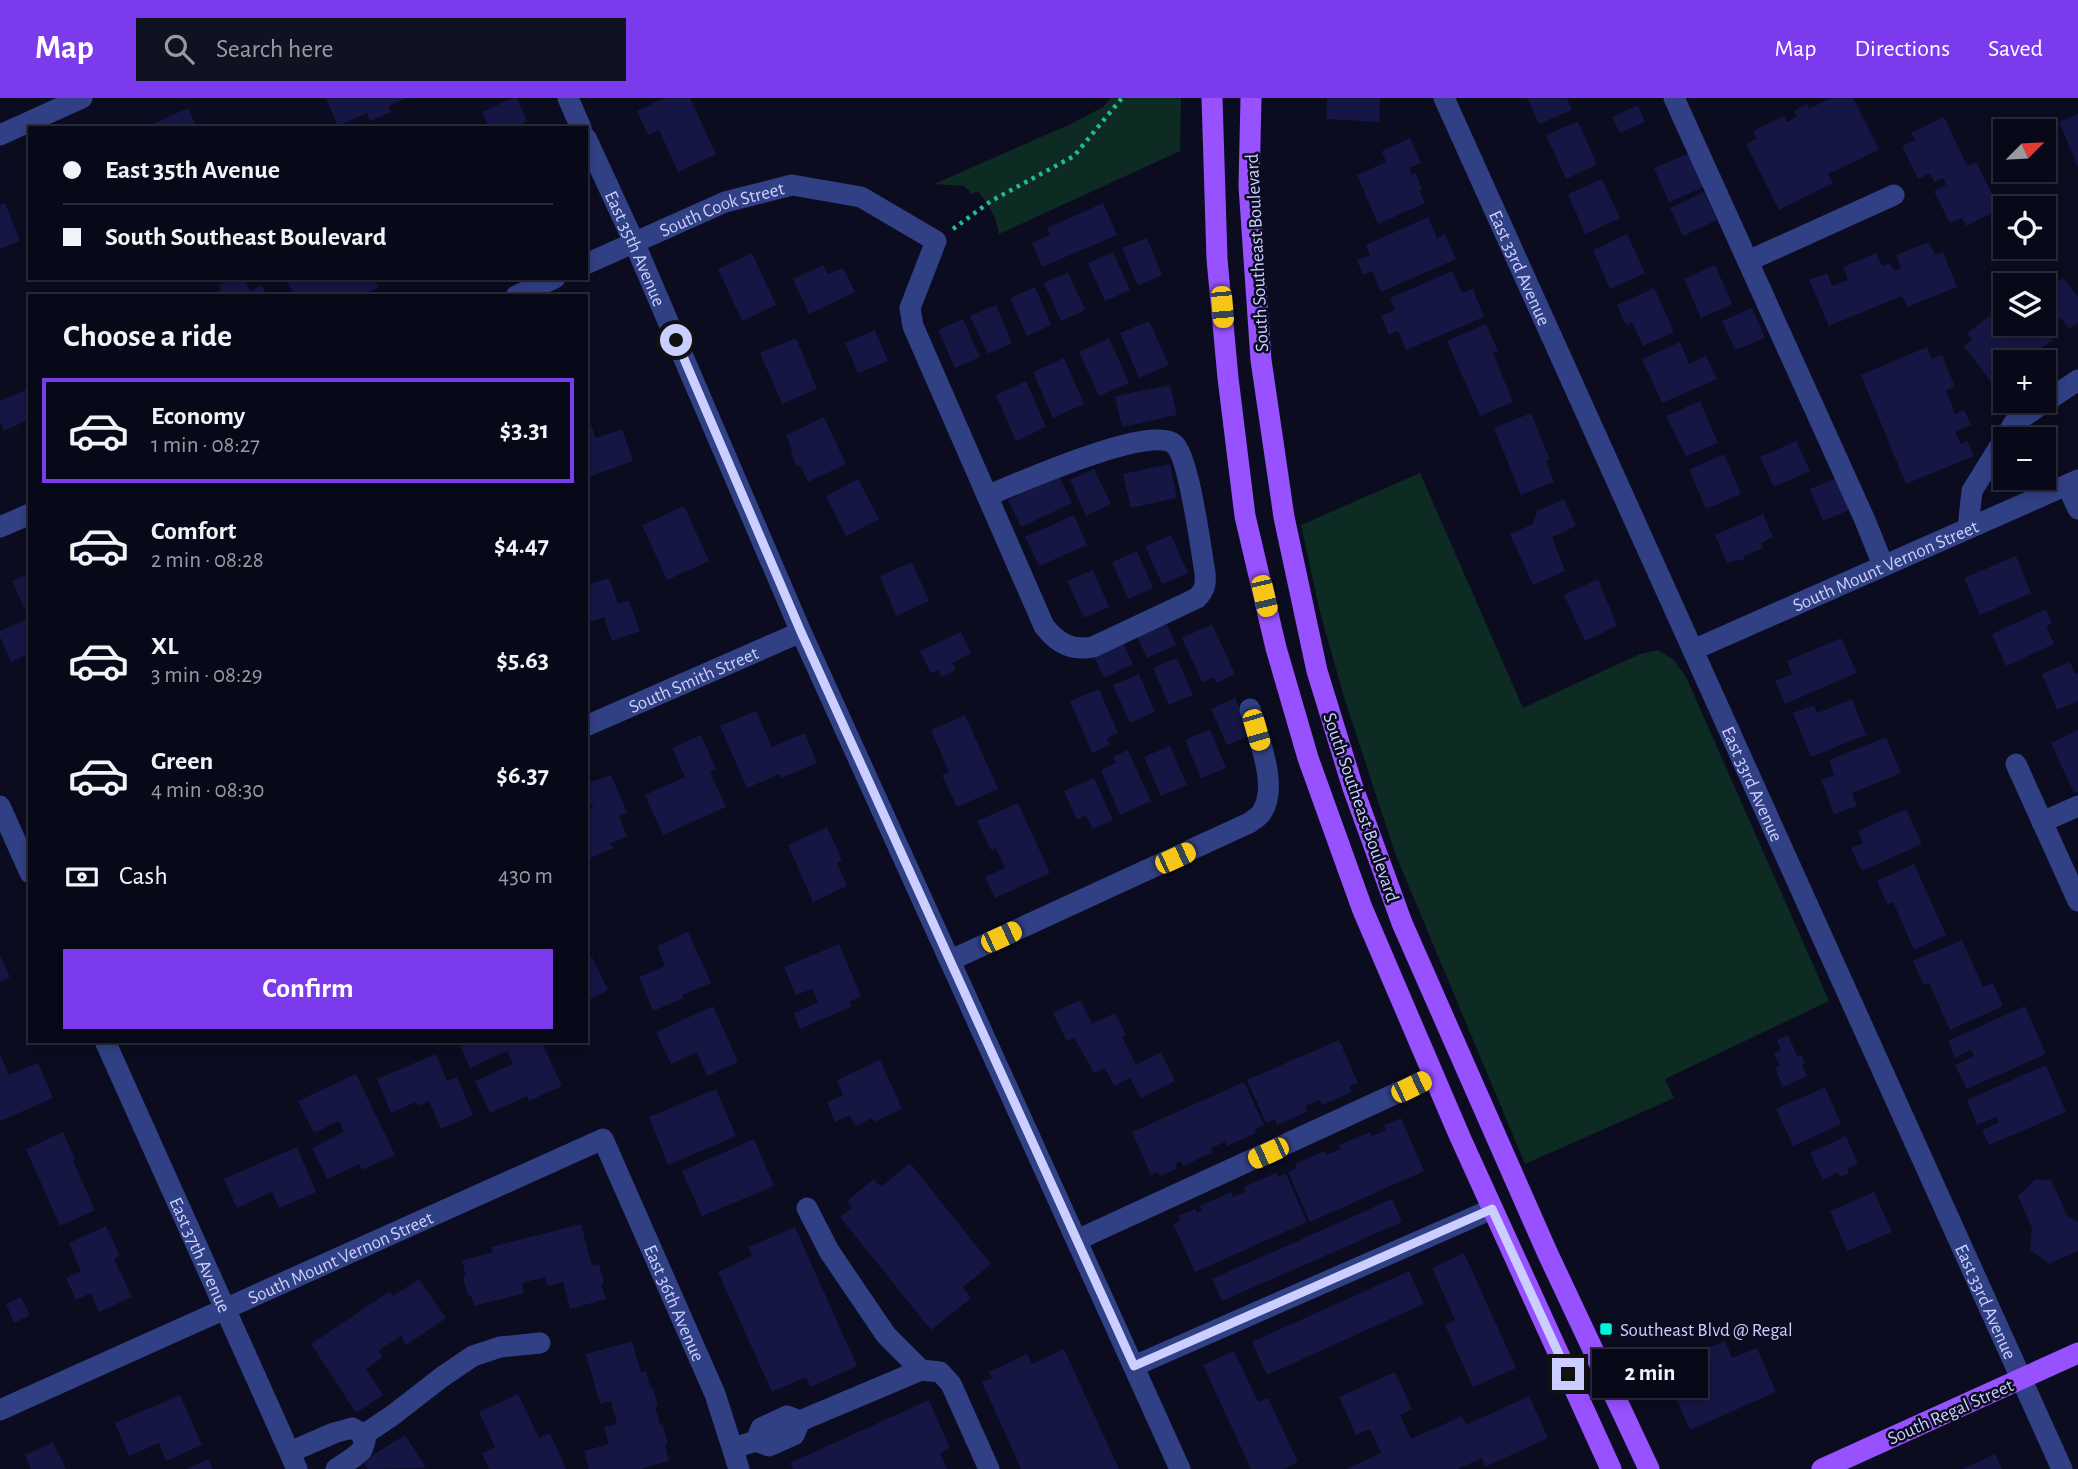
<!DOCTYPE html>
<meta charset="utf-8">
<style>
:root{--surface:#080918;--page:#111221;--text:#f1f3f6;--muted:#989aa2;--line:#292a37;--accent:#7c3aed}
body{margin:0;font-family:"Alegreya Sans",sans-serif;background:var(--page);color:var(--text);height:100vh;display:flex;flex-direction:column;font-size:26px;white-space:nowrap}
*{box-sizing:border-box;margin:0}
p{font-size:23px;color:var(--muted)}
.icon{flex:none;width:38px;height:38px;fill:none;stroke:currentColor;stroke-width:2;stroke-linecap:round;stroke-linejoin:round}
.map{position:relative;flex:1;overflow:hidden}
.details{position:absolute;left:28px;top:196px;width:560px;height:749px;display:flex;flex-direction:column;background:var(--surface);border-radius:0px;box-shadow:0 4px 10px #0003,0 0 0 2px var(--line)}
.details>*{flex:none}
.banner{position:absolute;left:28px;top:28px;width:560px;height:154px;border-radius:0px;box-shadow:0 4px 10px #0003,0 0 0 2px var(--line);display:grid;align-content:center;height:154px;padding:0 35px;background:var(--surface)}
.needle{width:46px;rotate:66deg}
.tools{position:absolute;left:1993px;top:21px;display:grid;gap:14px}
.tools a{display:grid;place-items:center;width:63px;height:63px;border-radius:0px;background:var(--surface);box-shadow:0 4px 10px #0003,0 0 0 2px var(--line);font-size:35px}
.end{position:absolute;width:32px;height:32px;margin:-16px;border:9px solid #cacfff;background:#111;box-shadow:0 0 0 4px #111}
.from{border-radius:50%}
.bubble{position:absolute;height:49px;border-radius:0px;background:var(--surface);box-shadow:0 4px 10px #0003,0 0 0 2px var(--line);font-size:23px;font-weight:700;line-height:49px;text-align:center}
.car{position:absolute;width:21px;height:42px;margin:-21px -10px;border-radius:9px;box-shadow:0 0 5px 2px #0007;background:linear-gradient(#f5c518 24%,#345 0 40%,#f5c518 0 76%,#345 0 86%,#f5c518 0)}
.banner b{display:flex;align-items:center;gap:24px;height:66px;font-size:26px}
.banner b+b{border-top:2px solid var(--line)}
.banner i{width:18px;height:18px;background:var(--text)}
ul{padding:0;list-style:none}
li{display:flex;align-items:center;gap:21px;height:105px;margin:0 14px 10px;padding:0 21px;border:4px solid transparent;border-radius:0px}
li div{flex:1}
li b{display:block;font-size:26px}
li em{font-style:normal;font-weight:700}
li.on{border-color:var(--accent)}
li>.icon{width:63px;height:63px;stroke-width:1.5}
h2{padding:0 35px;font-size:32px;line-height:84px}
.pay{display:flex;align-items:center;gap:18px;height:77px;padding:0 35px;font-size:26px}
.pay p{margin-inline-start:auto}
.action{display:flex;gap:14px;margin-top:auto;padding:14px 35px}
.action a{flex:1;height:80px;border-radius:0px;background:var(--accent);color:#fff;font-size:28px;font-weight:700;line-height:80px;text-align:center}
header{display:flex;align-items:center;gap:42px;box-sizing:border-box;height:98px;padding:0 35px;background:var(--accent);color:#fff}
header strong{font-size:33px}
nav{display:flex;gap:38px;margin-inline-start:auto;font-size:24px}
.search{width:490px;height:63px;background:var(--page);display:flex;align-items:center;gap:18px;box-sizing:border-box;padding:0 24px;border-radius:0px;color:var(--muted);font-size:26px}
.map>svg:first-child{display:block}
</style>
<header>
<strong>Map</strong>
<div class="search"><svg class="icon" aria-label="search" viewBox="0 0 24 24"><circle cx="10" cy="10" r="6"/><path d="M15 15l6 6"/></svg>Search here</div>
<nav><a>Map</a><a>Directions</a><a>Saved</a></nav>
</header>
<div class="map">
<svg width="2078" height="1371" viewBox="0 0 2078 1371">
<rect width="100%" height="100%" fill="#0b0c20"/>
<path fill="#0d2b23" d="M1111,0H1181L1180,53L999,136C996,118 989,107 978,93L972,96L964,88L934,86L1071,26L1103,9Z
M1420,375L1523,610L1640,556L1658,552L1674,562L1687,581L1829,903L1665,981L1674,1000L1525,1066L1395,755L1344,599L1320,514L1301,427Z"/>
<path fill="#151643" d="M326,0H406L388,8L391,14L370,23L367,15L338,28Z
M513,0H517L527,23L523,25L525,30H489L482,14Z
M665,0H690L716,56L678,74L659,32L648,37L637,13Z
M1327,0H1380L1379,24L1326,21Z
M1527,0H1567L1572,12L1539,26Z
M1831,0H1853L1879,52L1828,76L1833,85L1779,112L1746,46L1757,41L1753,33L1784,18L1787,24L1797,19L1794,13L1807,6L1809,11Z
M1638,7L1645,24L1620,35L1612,19Z
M188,10L197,30H144Z
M2078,16V69L2059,24Z
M1944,19L1967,68L1976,64L2000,111L1966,128L1962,120L1950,125L1934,93L1946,87L1943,80L1934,84L1930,75L1918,81L1902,48L1915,42L1911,35Z
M1578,23L1597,67L1566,81L1546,37Z
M1410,40L1421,65L1409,70L1412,77L1416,75L1422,91L1419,92L1425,105L1378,126L1357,77L1386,64L1382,53Z
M1690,55L1704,89L1669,104L1654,70Z
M1602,81L1620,120L1585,136L1568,96Z
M1704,94L1717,122L1683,138L1670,110Z
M5,105L20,143L0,151V107Z
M1103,105L1117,137L1042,169L1032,145L1050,137L1047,130Z
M1428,119L1437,140L1445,136L1456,161L1381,194L1372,173L1363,177L1357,162L1370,157L1366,147Z
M1627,136L1645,175L1610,191L1593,152Z
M1147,140L1162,177L1138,188L1122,150Z
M1929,144L1935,157L1943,154L1957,189L1907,209L1902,198L1829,228L1809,182L1827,175L1832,188L1848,182L1843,169L1876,155L1882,168L1890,165L1894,173L1901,170L1896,157Z
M1113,154L1130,192L1105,203L1088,165Z
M752,155L776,207L742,223L718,171Z
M823,167L828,176L843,170L855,194L809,216L793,181Z
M1715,167L1732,206L1701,220L1684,181Z
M1452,173L1462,195L1473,191L1484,219L1406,252L1398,233L1389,237L1381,218L1395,212L1390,200Z
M1068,174L1085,212L1061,223L1044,185Z
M234,180H244L250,193L262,187L267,198H208L221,192L219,187Z
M297,180H375L378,190L359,198H294L288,184Z
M2063,180L2078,199V225L2069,231L2061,220L2045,232L2053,242L2027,261L2020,251L2004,262L2006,278L1993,287L1964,248L1972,242L1967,235L1995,214L2000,221L2006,218V226H2044V199L2051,194L2049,191Z
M1035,189L1051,227L1027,238L1010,200Z
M1654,190L1674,234L1643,248L1632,224L1626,227L1617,207Z
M996,207L1012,245L988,256L970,218Z
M1752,210L1765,240L1735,252L1722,223Z
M963,221L980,259L955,270L938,232Z
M1149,223L1169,267L1139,280L1120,235Z
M1486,226L1498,253L1493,255L1513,304L1480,318L1447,243Z
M875,232L888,263L858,275L845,245Z
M796,240L817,291L782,306L760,255Z
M1109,240L1129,285L1099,298L1079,254Z
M1680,244L1689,266L1706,258L1717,281L1662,305L1642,261Z
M1927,249L1932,261L1942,257L1955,289L1946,292L1955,316L1964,312L1971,327L1955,334L1961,346L1967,343L1974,358L1906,386L1861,277Z
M1064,260L1084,306L1053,320L1033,274Z
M1026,283L1046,329L1016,343L996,297Z
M1170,287L1177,317L1122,329L1115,298Z
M30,290V321L4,333L0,323V303Z
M1700,303L1718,345L1686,358L1666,318Z
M1531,315L1550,362L1546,363L1554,384L1521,397L1494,330Z
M824,319L846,366L808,384L800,367L797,369L790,354L793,353L786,337Z
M591,327L596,340L622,331L633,363L586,380V329Z
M1796,343L1810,373L1774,389L1760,359Z
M1724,356L1741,396L1706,411L1689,372Z
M1170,366L1177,400L1131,410L1123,376Z
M1094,371L1111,406L1086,418L1070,382Z
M1059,378L1072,405L1021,429L1008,402Z
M1836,380L1849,412L1823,423L1810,391Z
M858,381L879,421L846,438L826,398Z
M1564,401L1576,428L1552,439L1565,473L1533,487L1510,436L1533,426L1537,413Z
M684,408L709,463L667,482L642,427Z
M1763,416L1773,439L1761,445L1763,450L1744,458L1745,461L1727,465L1715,437Z
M1074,417L1087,447L1039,468L1025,439Z
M1171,437L1188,475L1162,486L1145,448Z
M1137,453L1153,490L1128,501L1112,464Z
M2016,458L2031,495L1980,517L1964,480Z
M912,464L929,503L896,518L880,478Z
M1093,472L1109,509L1084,520L1067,483Z
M30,475V555L11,564L0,539V533L29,520L12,483Z
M609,480L618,506L629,503L640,533L612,543L604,519L586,525V487Z
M1598,481L1617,528L1585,543L1564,497Z
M2046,511L2052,525L2046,528L2054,546L2006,568L1992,536Z
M1164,521L1176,547L1147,560L1135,534Z
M1212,526L1235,576L1217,585L1214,579L1202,584L1182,540Z
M961,534L971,555L952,565L956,572L942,579L938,572L931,575L920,553Z
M1841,540L1857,575L1785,606L1775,583L1792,576L1787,563Z
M1121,541L1133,566L1104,580L1092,554Z
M1177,560L1193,597L1169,607L1153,570Z
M2070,564L2075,576L2078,575V603L2057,612L2042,576Z
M1139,576L1155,614L1130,625L1113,587Z
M1099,591L1118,635L1107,640L1110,647L1092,655L1070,603Z
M1235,600L1251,637L1227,647L1211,611Z
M1852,601L1866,637L1811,659L1793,615L1814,607L1817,615Z
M756,613L772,649L805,635L817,665L781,680L780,676L747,690L720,628Z
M965,617L998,691L957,709L942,677L949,674L931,632Z
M1210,631L1226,670L1201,680L1185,642Z
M2078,632V694L2074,695L2051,645Z
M701,637L716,671L710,674L726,709L663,737L645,697L685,679L672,650Z
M1886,639L1901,675L1852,695L1857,708L1834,716L1821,682L1834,677L1829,662Z
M1170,648L1187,687L1161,698L1144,659Z
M1128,652L1151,703L1120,717L1101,672L1116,665L1113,659Z
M611,677L627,715L619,718L627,739L609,746L614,750L586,762V713L593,710L586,693V686Z
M1094,680L1113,722L1093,731L1086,717L1077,722L1064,693Z
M1018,705L1050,775L995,800L985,779L1005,770L996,750L991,752L977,723Z
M1906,711L1922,746L1862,773L1851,750L1863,745L1858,733Z
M827,729L842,762L837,765L847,788L813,804L788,747Z
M1914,766L1946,837L1914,852L1893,804L1887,806L1877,783Z
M688,834L711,885L682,897L684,900L653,913L639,879L665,868L657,848Z
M1962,842L1983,889L1993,885L2003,908L1950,932L1929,885L1924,887L1913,863Z
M839,846L861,898L849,904L851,909L800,931L794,915L818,904L812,891L796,897L784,869Z
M0,858L10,879L0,884Z
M592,859L608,892L586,903V862Z
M1080,902L1092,926L1115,915L1126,937L1122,939L1136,967L1161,954L1175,983L1141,1000L1130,980L1114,988L1105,970L1094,975L1074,939L1067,943L1053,915Z
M713,908L738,964L707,978L697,954L671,966L656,934Z
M2025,908L2046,956L1967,991L1955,967L1974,958L1971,952L1955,960L1948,943Z
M1788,937L1797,958L1801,957L1805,965L1802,966L1807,978L1783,989L1775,970L1780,968L1774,955L1781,952L1777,942Z
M1339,942L1358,985L1349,988L1352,994L1322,1007L1320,1002L1305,1008L1307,1014L1277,1027L1275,1021L1266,1025L1247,982Z
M458,943H541L562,988L529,1003L527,998L490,1015L475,983L513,966L507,953L470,970Z
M0,956L9,977L38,965L53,1000L0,1023Z
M436,956L447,983L457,979L473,1017L441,1031L429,1003L418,1008L416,1004L391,1015L377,981Z
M880,962L902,1011L874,1024L872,1020L855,1028L850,1017L835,1024L827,1004L843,997L837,982Z
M2046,967L2066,1014L1989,1047L1982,1032L1998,1025L1996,1019L1977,1027L1967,1002Z
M356,976L395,1057L362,1072L359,1066L327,1081L312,1050L344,1034L339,1023L314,1035L298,1003Z
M1244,984L1264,1027L1255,1031L1256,1035L1227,1048L1225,1044L1211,1050L1213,1054L1183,1068L1181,1063L1175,1066L1177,1071L1160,1078L1158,1074L1151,1077L1132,1034Z
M1825,989L1841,1026L1793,1048L1776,1011Z
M716,991L736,1038L668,1067L649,1019Z
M1401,1020L1424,1073L1310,1124L1288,1074L1296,1070L1295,1066L1325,1053L1327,1057L1341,1051L1339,1047L1370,1034L1372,1038L1386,1032L1384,1027Z
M63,1034L75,1061L73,1063L95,1112L60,1128L26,1051Z
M1846,1038L1858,1066L1847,1071L1849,1075L1840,1079L1838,1074L1823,1082L1810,1055Z
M754,1041L774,1088L702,1118L682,1073Z
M297,1049L316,1094L279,1110L272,1094L237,1110L224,1081Z
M910,1065L991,1166L963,1189L971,1200L931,1232L840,1119L852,1110L847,1103L874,1081L881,1089Z
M1276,1075L1278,1079L1286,1076L1307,1124L1195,1174L1173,1126L1181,1123L1178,1118L1195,1111L1197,1115L1202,1113L1200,1108L1231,1094L1233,1099L1246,1093L1244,1089Z
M2035,1082H2051L2067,1117L2078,1124V1153L2049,1166L2030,1152L2032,1130L2018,1098Z
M1874,1094L1892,1134L1847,1153L1830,1113Z
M1392,1101L1402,1124L1222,1203L1212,1181Z
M581,1126L592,1168L599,1166L604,1185L601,1186L606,1201L570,1211L563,1184L548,1188L545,1179L522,1185L524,1195L474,1208L471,1197L468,1198L463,1179L466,1178L462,1162L493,1154L491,1149Z
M106,1128L120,1158L114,1161L132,1199L99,1214L91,1195L76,1202L66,1180L81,1173L69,1145Z
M795,1129L857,1268L811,1289L806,1279L772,1294L718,1174L752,1158L748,1149Z
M1464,1155L1516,1270L1473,1289L1445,1227L1455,1222L1432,1170Z
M1409,1173L1424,1206L1267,1277L1252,1244Z
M419,1181L446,1220L406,1247L401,1238L378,1253L383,1259L366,1271L383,1297L356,1315L311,1246L390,1193L393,1198Z
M21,1199L30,1217L14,1225L6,1206Z
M632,1243L641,1274L646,1273L650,1289L652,1288L658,1307L655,1308L660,1327L662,1326L668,1345L665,1346L669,1363L640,1371H589L584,1353L609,1346L604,1329L617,1326L611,1303L600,1306L586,1256Z
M1725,1243L1732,1260L1757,1250L1776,1294L1690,1332L1670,1287L1685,1281L1677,1264Z
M1064,1251L1119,1371H1021L982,1284L992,1280L989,1274L1027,1256L1032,1266Z
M1234,1253L1258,1304L1268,1300L1298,1364L1283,1371H1251L1203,1267Z
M1395,1274L1412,1311L1400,1317L1411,1341L1462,1318L1466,1327L1529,1298L1548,1340L1485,1369L1482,1360L1458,1371H1346L1381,1355L1370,1331L1356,1337L1339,1299Z
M518,1296L539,1340L550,1335L566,1371H489L482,1355L495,1349L479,1314Z
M180,1297L202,1347L166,1363L159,1345L129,1358L115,1325Z
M929,1302L950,1350L940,1355L947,1371H793L790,1365Z
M405,1337L426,1370L368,1371L363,1363Z
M53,1344L66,1371H31L25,1357Z
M1995,1356L2002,1371H1962Z
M208,1361L213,1371H186Z"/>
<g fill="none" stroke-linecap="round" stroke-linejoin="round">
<path stroke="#22bb90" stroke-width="4.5" stroke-dasharray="3.5 5" stroke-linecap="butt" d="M953,131L991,103L1074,58L1122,0"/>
<g stroke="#314084" stroke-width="21">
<path d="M568,0L581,30"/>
<path id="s1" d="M1444,0L2062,1371"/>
<path d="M1674,0L1864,420L1883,467"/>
<path d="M0,37L82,0"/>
<path id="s2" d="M586,40L634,144L801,534L1180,1371"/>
<path d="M1748,163L1894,97"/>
<path id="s3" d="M586,166L725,104L792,87L861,99L936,143L910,210L913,228L1044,528C1057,545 1071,553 1093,549L1197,500C1205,492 1206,486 1205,475C1201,452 1189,358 1174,346C1150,326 1016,386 987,398"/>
<path d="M516,198L555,180"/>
<path d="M2067,387L2078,411"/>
<path d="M0,429L30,416"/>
<path d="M1968,430L1972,393L2014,325L2078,282"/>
<path id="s4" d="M1693,552L2078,382"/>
<path id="s5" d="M586,628L801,534"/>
<path d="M2016,666L2078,803"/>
<path d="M0,708L30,775"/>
<path d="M2042,724L2078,708"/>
<path d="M951,862L1249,725C1253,722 1259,719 1262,714C1279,688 1258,639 1250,611"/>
<path id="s6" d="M105,943L297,1371"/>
<path d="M807,1110L829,1153L886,1237L921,1272"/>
<path d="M1077,1142L1434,978"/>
<path d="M1134,1268L1492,1111"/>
<path id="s7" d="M0,1312L603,1041L715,1296L739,1371"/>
<path d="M362,1338L393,1317L442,1279L473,1258L500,1249L540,1245"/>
<path d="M756,1343L761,1330L787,1318L800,1323L921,1272L940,1274L951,1286L989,1371"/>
<path d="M743,1347L756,1343L769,1348L794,1337L800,1323"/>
<path d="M290,1354L334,1335L352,1330L361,1335L365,1343L362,1352L354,1359L336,1371"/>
</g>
<path stroke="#9751ff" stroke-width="21" d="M1212,0L1217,161L1228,280L1245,418L1276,550L1308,660L1362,810L1460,1039L1611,1371
M1251,0L1249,88L1261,262L1284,419L1317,573L1353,690L1402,825L1547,1154L1649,1371
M1822,1371L2078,1255"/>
</g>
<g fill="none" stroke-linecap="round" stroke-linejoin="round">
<path stroke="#cacfff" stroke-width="9" d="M676,242L801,534L1134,1268L1492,1111L1568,1276"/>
</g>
<rect fill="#00f5d7" stroke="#0b0c20" stroke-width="2.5" x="1599" y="1224" width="14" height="14" rx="3.5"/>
<g text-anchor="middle" stroke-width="5" stroke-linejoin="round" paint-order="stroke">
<g font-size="19" fill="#cacfff" stroke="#0b0c20">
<text dy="7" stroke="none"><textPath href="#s3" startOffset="147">South Cook Street</textPath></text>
<text dy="7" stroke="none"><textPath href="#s2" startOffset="121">East 35th Avenue</textPath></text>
<text transform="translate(1256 155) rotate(-93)" y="7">South Southeast Boulevard</text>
<text dy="7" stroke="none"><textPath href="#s1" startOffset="186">East 33rd Avenue</textPath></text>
<text dy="7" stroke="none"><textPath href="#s4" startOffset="210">South Mount Vernon Street</textPath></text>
<text dy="7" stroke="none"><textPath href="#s5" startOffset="117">South Smith Street</textPath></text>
<text dy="7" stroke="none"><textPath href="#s1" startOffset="752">East 33rd Avenue</textPath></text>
<text transform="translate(1362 709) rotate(71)" y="7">South Southeast Boulevard</text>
<text dy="7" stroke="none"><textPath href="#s6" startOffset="234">East 37th Avenue</textPath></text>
<text dy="7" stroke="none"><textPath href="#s7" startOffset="373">South Mount Vernon Street</textPath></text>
<text dy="7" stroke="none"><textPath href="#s1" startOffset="1320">East 33rd Avenue</textPath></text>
<text dy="7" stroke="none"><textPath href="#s7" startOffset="840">East 36th Avenue</textPath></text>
<text transform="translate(1950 1313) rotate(-24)" y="7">South Regal Street</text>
</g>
<g font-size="19" fill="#cacfff" stroke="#0b0c20" text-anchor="start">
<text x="1620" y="1238">Southeast Blvd @ Regal</text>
</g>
</g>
</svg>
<div class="tools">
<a><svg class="needle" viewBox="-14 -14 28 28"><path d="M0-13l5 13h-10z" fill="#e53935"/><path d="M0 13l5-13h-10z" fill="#989aa2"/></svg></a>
<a><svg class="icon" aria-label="locate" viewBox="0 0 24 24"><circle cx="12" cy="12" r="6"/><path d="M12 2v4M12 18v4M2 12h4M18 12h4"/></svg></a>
<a><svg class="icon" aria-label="layers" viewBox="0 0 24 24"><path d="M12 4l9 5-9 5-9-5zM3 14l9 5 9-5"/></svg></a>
<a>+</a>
<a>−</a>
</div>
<i class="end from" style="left:676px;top:242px"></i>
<i class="end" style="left:1568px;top:1276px"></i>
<div class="bubble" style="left:1592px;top:1251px;width:116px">2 min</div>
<i class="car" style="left:1222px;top:209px;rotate:175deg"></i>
<i class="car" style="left:1264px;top:498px;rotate:167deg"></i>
<i class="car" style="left:1256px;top:632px;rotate:164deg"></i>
<i class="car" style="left:1175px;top:760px;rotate:65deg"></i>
<i class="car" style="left:1001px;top:839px;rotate:65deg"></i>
<i class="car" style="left:1411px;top:989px;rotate:64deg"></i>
<i class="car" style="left:1268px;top:1055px;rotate:245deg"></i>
<div class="banner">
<b><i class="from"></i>East 35th Avenue</b>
<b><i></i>South Southeast Boulevard</b>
</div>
<section class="details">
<h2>Choose a ride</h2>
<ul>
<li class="on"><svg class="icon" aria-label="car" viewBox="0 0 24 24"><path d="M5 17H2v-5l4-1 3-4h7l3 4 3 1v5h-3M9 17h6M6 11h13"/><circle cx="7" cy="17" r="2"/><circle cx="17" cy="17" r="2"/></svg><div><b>Economy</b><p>1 min · 08:27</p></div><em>$3.31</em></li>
<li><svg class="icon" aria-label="car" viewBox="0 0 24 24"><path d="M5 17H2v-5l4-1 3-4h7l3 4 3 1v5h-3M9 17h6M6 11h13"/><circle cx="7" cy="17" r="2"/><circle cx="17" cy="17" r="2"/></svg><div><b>Comfort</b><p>2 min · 08:28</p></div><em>$4.47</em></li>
<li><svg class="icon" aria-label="car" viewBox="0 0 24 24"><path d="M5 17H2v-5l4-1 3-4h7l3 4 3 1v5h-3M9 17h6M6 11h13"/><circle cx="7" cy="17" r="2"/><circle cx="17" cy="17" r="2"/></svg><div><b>XL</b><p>3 min · 08:29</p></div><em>$5.63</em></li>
<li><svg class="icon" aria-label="car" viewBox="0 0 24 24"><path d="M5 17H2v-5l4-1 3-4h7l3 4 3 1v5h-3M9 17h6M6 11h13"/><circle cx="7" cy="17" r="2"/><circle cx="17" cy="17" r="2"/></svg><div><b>Green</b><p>4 min · 08:30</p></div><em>$6.37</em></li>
</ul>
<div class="pay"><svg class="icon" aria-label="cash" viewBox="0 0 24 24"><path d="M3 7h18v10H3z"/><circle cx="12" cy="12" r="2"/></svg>Cash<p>430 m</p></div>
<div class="action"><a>Confirm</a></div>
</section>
</div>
